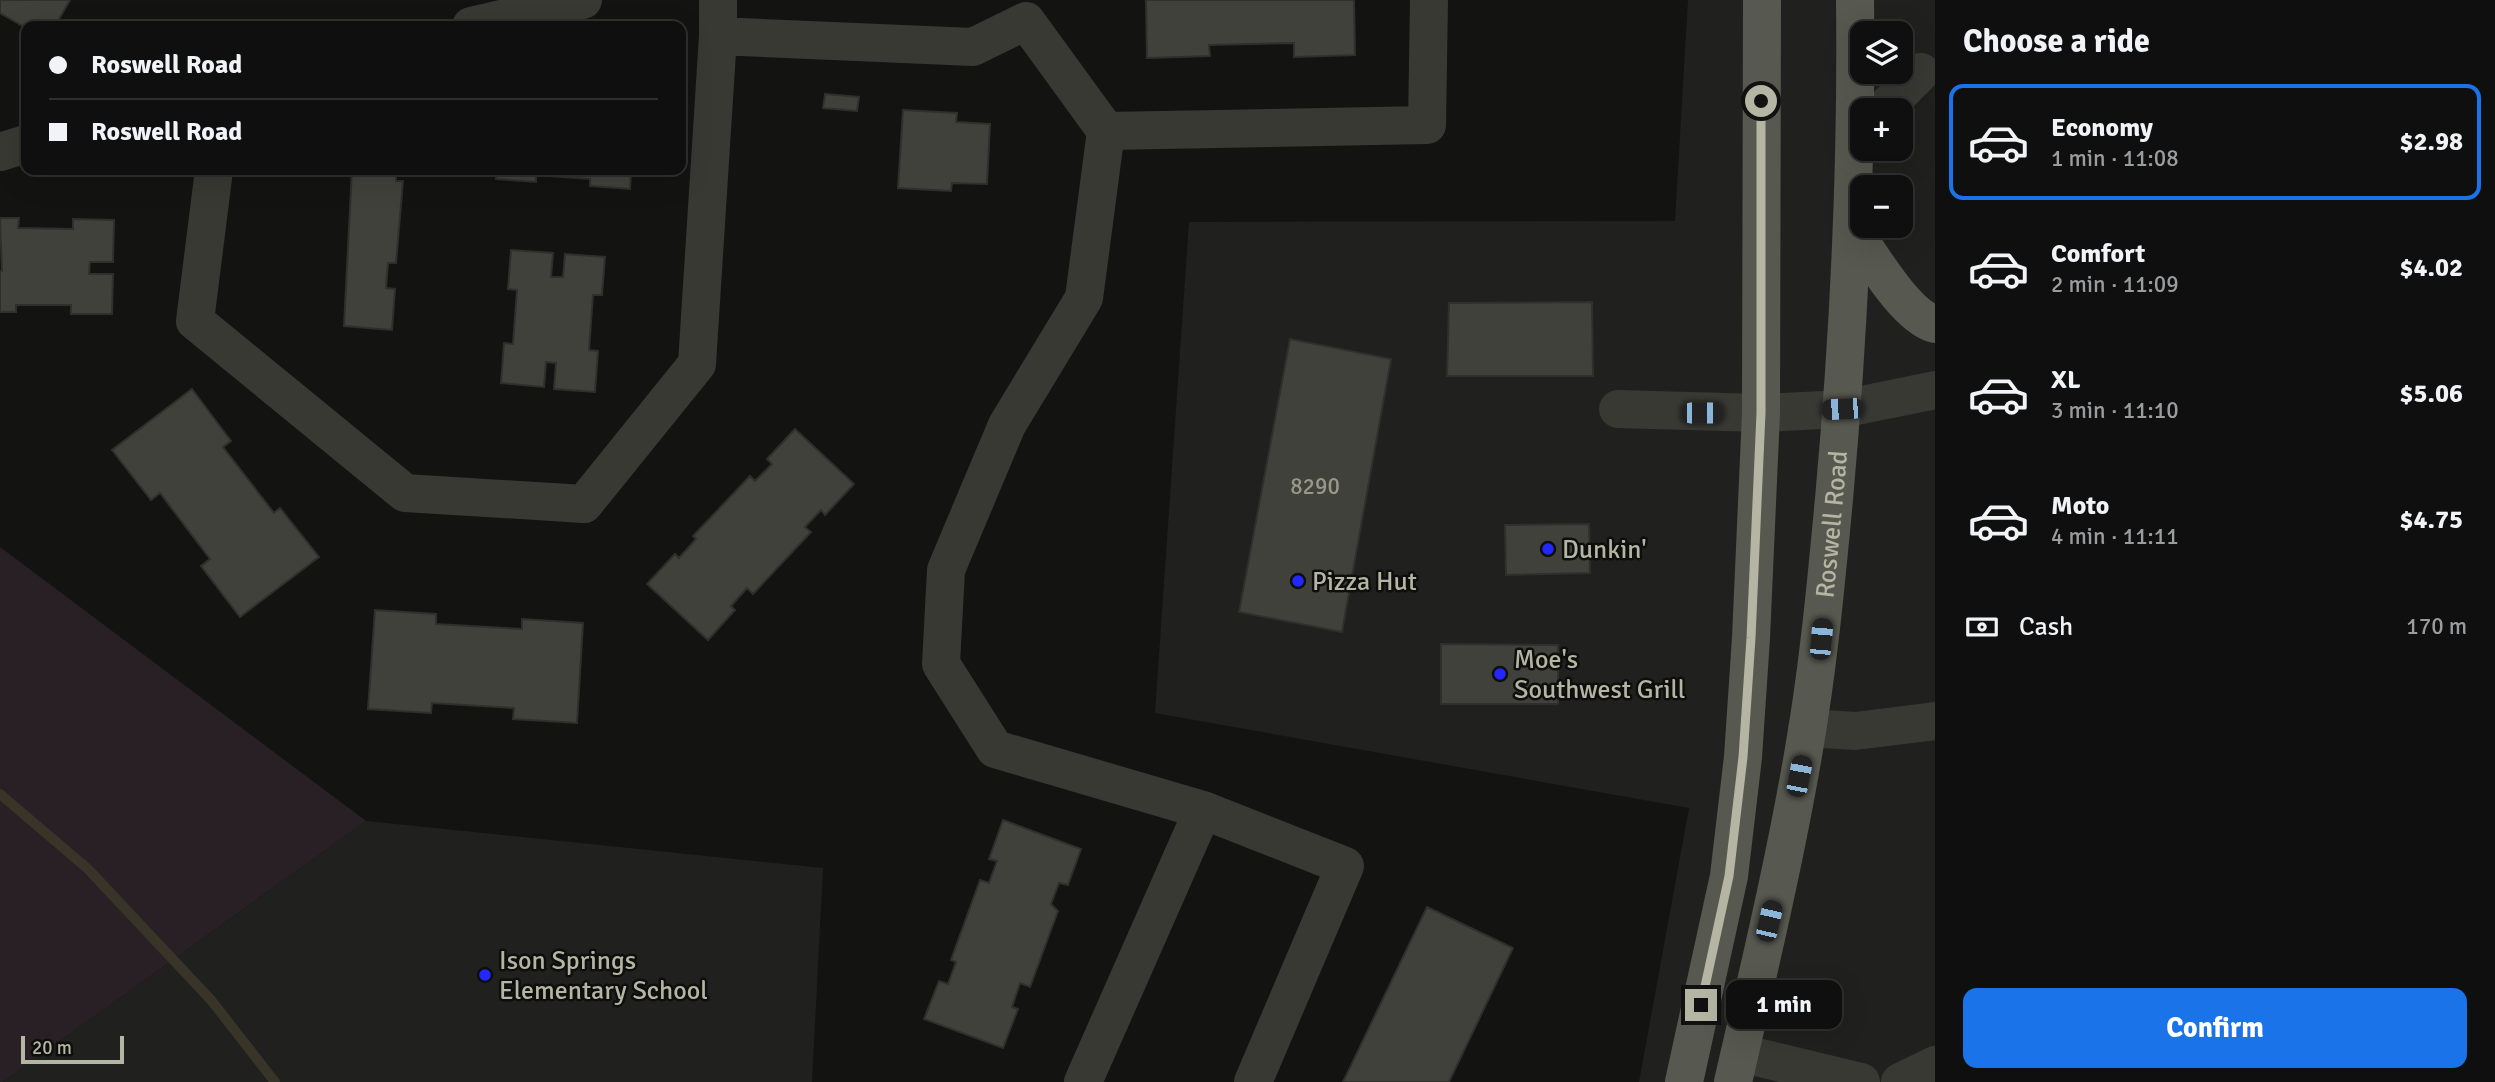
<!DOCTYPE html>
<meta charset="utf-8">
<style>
:root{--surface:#0e0f0e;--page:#1c1d1c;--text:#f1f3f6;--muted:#9b9c9e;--line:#2e2f2e;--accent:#1a73e8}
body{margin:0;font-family:Signika,sans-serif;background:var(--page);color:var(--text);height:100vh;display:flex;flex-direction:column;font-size:26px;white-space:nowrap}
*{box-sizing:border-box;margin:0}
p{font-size:23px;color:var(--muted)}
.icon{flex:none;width:38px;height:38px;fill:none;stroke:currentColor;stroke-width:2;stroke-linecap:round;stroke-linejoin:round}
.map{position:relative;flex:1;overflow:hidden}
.panel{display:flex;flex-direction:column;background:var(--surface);width:560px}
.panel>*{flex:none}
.banner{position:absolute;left:21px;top:21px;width:665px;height:154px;border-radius:14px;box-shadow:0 7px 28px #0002,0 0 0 2px var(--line);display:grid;align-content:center;height:154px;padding:0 28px;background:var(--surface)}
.fabs{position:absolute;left:1850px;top:21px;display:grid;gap:14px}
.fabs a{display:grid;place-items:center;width:63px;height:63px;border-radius:14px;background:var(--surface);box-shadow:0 7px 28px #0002,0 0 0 2px var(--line);font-size:35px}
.scale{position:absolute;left:21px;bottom:18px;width:103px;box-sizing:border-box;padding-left:7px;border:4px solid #b5b5a3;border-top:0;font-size:19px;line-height:24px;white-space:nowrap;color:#b5b5a3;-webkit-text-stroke:5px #0e0f0d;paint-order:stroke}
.end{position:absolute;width:32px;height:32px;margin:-16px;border:9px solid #b5b5a3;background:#111;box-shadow:0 0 0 4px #111}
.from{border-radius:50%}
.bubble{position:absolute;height:49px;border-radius:14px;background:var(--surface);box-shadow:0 7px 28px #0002,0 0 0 2px var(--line);font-size:23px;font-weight:700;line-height:49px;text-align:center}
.car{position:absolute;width:21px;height:42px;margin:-21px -10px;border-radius:9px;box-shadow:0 0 5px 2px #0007;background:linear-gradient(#222 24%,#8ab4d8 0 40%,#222 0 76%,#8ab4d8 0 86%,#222 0)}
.banner b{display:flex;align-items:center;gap:24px;height:66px;font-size:26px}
.banner b+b{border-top:2px solid var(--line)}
.banner i{width:18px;height:18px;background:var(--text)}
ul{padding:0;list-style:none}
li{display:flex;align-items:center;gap:21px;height:116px;margin:0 14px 10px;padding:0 14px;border:4px solid transparent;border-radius:14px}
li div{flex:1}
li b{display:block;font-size:26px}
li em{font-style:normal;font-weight:700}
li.selected{border-color:var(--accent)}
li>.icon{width:63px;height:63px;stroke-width:1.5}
h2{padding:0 28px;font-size:32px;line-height:84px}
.pay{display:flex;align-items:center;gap:18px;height:77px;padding:0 28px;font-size:26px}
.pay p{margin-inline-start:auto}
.button{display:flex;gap:14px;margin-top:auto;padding:14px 28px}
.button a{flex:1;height:80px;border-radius:14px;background:var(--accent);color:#fff;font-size:28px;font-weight:700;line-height:80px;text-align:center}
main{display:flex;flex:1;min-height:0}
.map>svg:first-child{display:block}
</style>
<main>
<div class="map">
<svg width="1935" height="1082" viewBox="0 0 1935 1082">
<rect width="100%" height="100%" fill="#131412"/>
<path fill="#20211e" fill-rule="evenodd" d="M1688,0H1935V1082H1639L1689,808L1155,713L1189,222L1675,221ZM1862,33H1900V72H1862ZM1862,110H1900V149H1862ZM1862,187H1900V226H1862Z
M366,821L823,868L812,1082H3Z"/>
<path fill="#292025" d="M0,547L366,821L3,1082H0Z"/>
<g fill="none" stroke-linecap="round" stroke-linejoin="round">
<path stroke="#383428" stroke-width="10" d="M0,794L88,869L211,1000L275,1082"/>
</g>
<path fill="#41413c" stroke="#2f302c" stroke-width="2" d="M0,0H70L55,26H26V28L0,13Z
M1146,0H1354L1355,55L1294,57V43L1209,45L1210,56L1147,58Z
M825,94L859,97L857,111L823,108Z
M903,110L957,113L956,122L990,124L987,184L952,183L951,191L898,188Z
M352,170H396V181H403L396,263H388L386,288L395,289L392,330L344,326Z
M497,170H631L630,189L590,186V179L536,175V182L496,179Z
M0,218H19L18,228L73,229V219L114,220L113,262H90L89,274H113L112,314H71V305H16V312H0V271H2Z
M511,250L553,253L551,277H563L565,254L605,257L602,295H593L589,350L598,351L595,392L554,389L556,363L546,362L544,387L501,383L504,343L513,344L517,290L508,289Z
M1592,302L1593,376H1447L1449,303Z
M1290,339L1391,359L1342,632L1239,612Z
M192,389L231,441L223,447L274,513L280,508L319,557L240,617L201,566L210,559L160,493L151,500L112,450Z
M795,429L854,484L825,515L821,510L805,527L811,532L753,594L747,588L731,606L735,610L708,640L647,584L675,554L679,558L696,539L693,536L750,476L755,481L772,464L767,459Z
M1589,524L1590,573L1506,575L1505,525Z
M375,610L436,614V624L522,629V619L583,623L577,723L513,719L514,708L432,703L431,713L368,709Z
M1441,644L1558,645V704H1441Z
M1003,820L1081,849L1068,885L1059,883L1051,904L1058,911L1030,987L1020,983L1012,1007L1018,1009L1003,1048L924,1019L939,981L948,984L956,962L951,960L980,880L989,883L997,861L989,859Z
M1427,907L1513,948L1449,1082H1343Z"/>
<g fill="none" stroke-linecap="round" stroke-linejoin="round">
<path stroke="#383933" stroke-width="38" d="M471,26L583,0
M718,36L973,47L1026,21L1106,131L1084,298L1007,425L946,570L941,664L995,749L1203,810L1345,866L1253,1082
M1883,110L1921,72
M1106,131L1427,125L1429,0
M0,152L26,144
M214,170L195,321L405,493L584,504L697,364L718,36V0
M1618,409L1761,413L1842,409L1935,390
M1807,728L1855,731L1935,721
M1740,1053L1861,1082
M1083,1082L1203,810
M1900,1082L1935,1065"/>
<g stroke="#57584f" stroke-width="38">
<path d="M1852,229C1870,254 1905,316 1935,324"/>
<path d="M1684,1082L1729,876L1743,757L1751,638L1761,413L1762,0"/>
<path id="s1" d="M1733,1082C1758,973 1784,865 1803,755C1818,670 1826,584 1834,499C1849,333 1857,167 1855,0"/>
</g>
</g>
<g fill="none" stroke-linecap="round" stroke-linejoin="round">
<path stroke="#b5b5a3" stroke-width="9" d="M1701,1005L1729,876L1743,757L1751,638L1761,413V101"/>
</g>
<g fill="#2227fb" stroke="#0e0f0d" stroke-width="2.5">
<circle cx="1548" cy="549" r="7"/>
<circle cx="1298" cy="581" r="7"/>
<circle cx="1500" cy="674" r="7"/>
<circle cx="485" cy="975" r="7"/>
</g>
<g text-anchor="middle" stroke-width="5" stroke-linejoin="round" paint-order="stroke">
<g font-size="23" fill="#989889">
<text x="1315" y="494">8290</text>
</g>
<g font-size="26" fill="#b5b5a3" stroke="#0e0f0d">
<text dy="9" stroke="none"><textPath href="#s1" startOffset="567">Roswell Road</textPath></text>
</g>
<g font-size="26" fill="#b5b5a3" stroke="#0e0f0d" text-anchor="start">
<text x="1562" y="558">Dunkin'</text>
<text x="1312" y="590">Pizza Hut</text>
<text x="1514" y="668">Moe's<tspan x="1514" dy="30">Southwest Grill</tspan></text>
<text x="499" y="969">Ison Springs<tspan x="499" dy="30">Elementary School</tspan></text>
</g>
</g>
</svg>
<div class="fabs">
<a><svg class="icon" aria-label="layers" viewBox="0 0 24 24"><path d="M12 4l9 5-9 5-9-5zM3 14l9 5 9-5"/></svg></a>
<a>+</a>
<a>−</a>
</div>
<div class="scale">20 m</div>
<i class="end from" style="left:1761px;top:101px"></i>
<i class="end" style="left:1701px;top:1005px"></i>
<div class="bubble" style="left:1726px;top:980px;width:116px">1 min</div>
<i class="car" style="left:1842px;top:409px;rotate:267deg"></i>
<i class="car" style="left:1702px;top:413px;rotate:90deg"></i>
<i class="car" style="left:1821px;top:639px;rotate:5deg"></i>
<i class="car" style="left:1799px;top:776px;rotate:11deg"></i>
<i class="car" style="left:1769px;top:921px;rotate:13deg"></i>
<div class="banner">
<b><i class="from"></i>Roswell Road</b>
<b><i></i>Roswell Road</b>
</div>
</div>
<section class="panel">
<h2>Choose a ride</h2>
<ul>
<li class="selected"><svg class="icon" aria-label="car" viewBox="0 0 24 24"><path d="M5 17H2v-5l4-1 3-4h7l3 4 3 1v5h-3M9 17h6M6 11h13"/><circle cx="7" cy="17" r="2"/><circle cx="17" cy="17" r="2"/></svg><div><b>Economy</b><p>1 min · 11:08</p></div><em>$2.98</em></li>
<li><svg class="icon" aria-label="car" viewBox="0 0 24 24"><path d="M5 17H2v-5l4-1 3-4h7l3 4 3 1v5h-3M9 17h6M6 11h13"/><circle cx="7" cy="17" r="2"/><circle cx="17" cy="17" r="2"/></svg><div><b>Comfort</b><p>2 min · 11:09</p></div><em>$4.02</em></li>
<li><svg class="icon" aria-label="car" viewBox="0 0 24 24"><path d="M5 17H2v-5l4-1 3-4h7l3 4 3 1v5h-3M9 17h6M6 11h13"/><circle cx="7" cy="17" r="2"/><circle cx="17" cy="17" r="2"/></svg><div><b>XL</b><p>3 min · 11:10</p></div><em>$5.06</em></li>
<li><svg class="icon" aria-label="car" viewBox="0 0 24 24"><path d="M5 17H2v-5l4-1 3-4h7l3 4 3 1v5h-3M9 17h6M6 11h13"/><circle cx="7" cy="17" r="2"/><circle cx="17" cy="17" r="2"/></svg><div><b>Moto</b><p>4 min · 11:11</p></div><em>$4.75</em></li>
</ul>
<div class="pay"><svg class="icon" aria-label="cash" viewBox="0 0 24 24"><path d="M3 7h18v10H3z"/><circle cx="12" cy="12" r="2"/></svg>Cash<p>170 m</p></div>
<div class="button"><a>Confirm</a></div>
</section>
</main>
